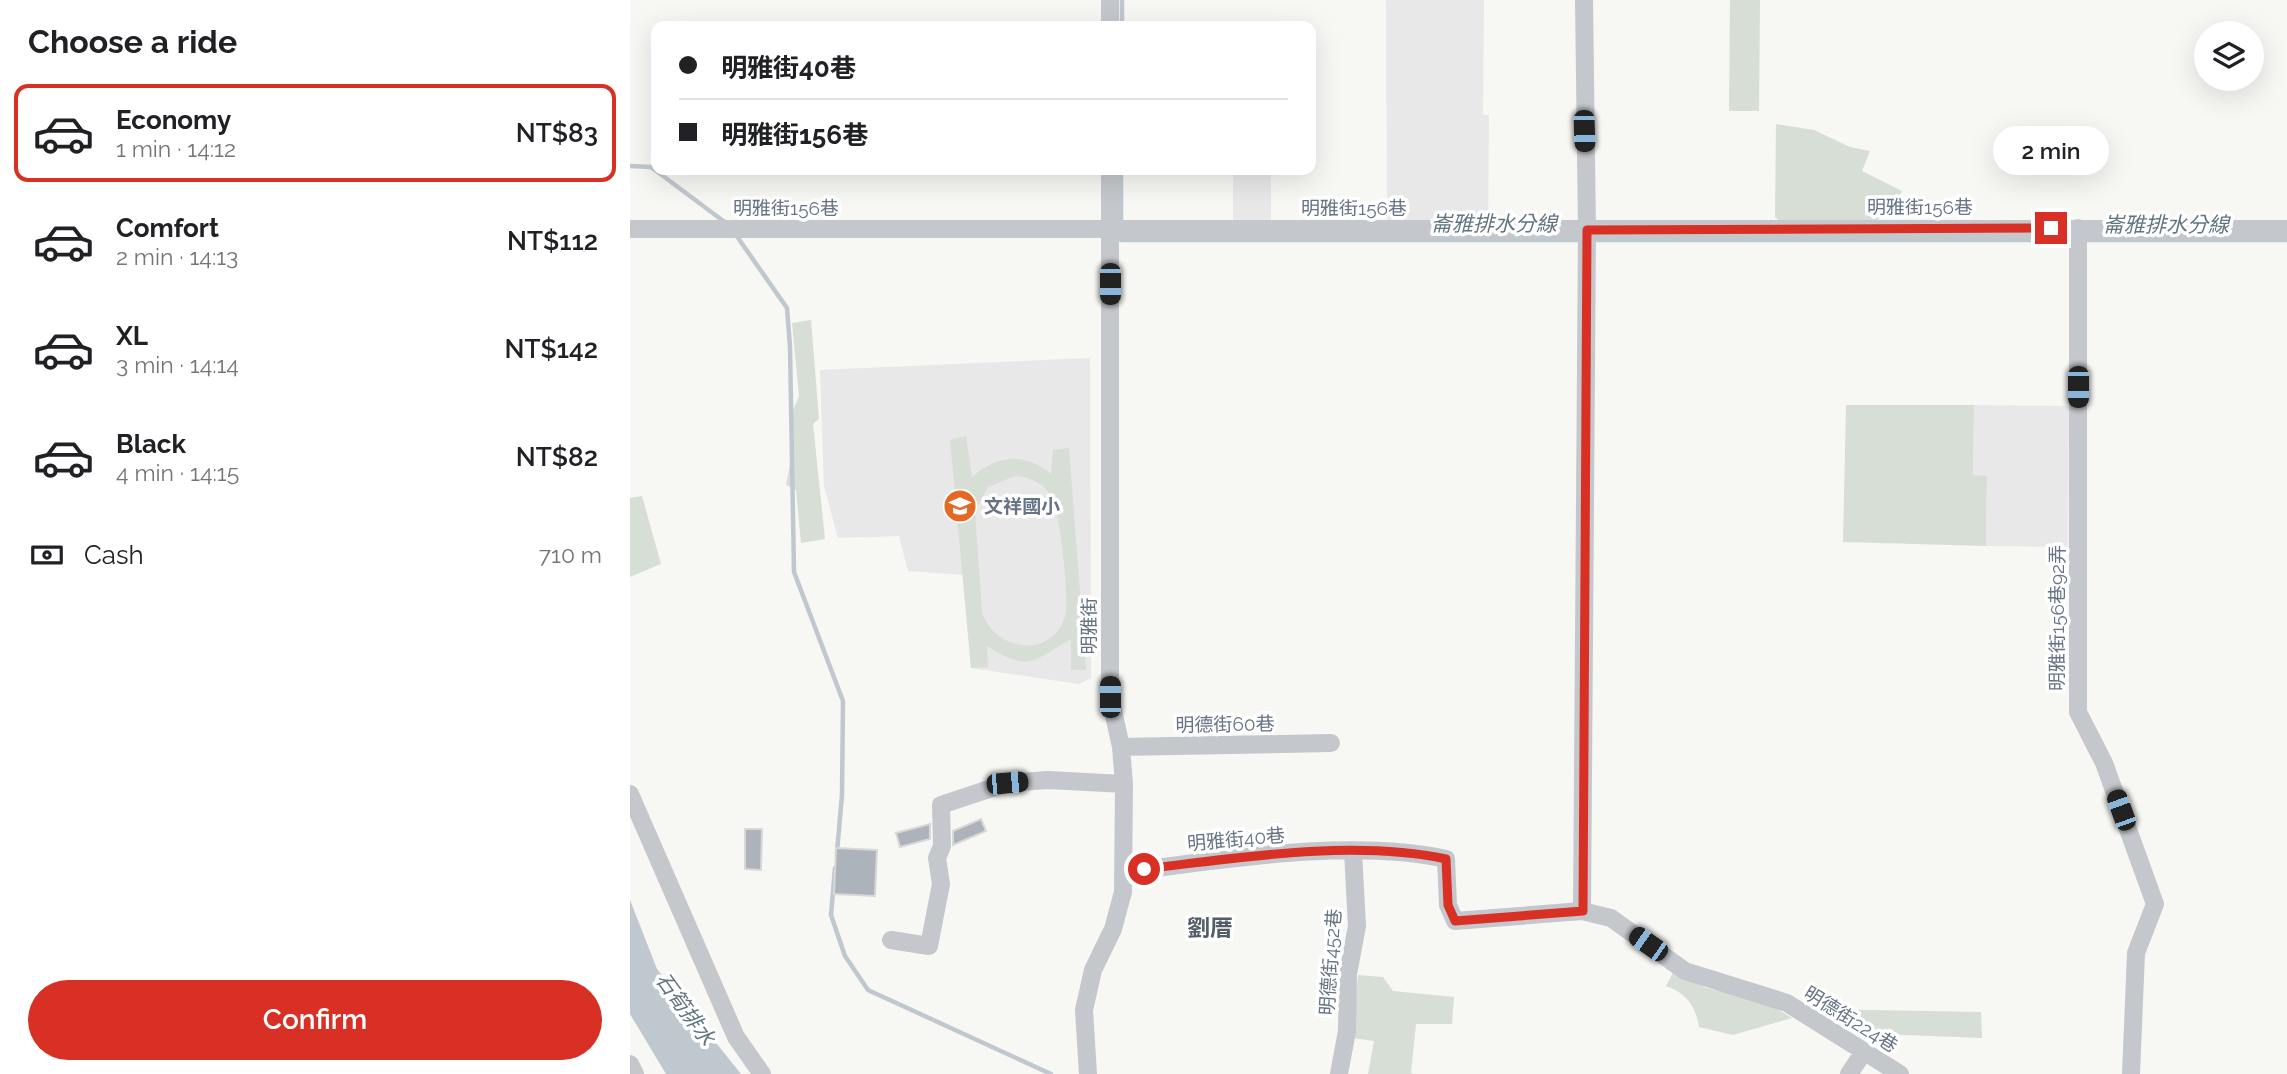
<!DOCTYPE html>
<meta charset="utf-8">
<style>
:root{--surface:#fff;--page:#f6f6f6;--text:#202124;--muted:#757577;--line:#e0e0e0;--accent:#d93025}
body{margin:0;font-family:Raleway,"Noto Sans TC",sans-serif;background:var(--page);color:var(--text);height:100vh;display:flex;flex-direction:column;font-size:26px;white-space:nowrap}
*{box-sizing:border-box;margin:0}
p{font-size:23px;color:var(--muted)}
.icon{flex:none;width:38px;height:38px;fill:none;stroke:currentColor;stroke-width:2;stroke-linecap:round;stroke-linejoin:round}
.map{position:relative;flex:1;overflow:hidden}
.drawer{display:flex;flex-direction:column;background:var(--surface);width:630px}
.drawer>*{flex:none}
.banner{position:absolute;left:21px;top:21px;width:665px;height:154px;border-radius:14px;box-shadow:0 7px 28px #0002;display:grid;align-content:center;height:154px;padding:0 28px;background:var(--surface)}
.tools{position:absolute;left:1564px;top:21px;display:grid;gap:14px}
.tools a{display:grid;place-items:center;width:70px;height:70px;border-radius:50%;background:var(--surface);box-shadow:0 7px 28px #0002;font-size:35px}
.end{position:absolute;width:32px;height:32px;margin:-16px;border:9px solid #d93025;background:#fff;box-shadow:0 0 0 4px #fff}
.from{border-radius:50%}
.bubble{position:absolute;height:49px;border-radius:24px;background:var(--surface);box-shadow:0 7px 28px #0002;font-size:23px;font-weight:600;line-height:49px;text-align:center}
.car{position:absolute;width:21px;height:42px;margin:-21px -10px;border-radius:9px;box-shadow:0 0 5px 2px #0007;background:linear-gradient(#222 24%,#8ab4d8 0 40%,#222 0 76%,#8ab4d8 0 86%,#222 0)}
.banner b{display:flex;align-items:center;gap:24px;height:66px;font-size:26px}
.banner b+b{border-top:2px solid var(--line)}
.banner i{width:18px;height:18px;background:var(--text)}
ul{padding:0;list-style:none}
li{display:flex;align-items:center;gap:21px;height:98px;margin:0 14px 10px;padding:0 14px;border:4px solid transparent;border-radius:14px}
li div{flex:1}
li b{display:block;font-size:26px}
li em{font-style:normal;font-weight:600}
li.current{border-color:var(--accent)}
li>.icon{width:63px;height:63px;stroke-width:1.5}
h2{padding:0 28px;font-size:32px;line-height:84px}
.pay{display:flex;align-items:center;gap:18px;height:77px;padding:0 28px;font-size:26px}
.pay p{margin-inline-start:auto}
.button{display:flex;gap:14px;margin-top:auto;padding:14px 28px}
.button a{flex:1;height:80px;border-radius:42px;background:var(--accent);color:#fff;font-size:28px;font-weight:600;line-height:80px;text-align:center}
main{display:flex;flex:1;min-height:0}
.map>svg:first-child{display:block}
</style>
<main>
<section class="drawer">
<h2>Choose a ride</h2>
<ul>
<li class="current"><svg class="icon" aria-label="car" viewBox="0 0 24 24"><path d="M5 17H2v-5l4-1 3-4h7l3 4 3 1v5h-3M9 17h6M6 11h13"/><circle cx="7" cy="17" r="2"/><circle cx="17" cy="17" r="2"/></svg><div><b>Economy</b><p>1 min · 14:12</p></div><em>NT$83</em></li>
<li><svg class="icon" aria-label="car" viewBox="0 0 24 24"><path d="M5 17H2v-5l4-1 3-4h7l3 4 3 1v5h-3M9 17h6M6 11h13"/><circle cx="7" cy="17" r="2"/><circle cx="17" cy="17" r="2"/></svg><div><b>Comfort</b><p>2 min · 14:13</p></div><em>NT$112</em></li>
<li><svg class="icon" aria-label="car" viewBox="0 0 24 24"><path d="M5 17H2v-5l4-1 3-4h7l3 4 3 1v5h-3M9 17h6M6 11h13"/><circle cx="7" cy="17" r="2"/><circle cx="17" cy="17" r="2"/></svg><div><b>XL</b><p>3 min · 14:14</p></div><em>NT$142</em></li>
<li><svg class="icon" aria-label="car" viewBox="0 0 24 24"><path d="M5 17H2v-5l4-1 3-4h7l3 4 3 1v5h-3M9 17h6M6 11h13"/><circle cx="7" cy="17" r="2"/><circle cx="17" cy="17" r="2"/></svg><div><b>Black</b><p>4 min · 14:15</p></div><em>NT$82</em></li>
</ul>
<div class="pay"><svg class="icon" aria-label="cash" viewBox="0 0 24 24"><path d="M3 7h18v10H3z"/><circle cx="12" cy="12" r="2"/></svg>Cash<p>710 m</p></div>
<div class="button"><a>Confirm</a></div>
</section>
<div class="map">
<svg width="1657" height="1074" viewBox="0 0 1657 1074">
<rect width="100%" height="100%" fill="#f7f7f4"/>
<path fill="#e7e8e7" d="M756,0H854L853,115H859L858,222H757Z
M603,170H641V221H603Z
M460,358L461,678L449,684L341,668L333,575L278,571L269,536L208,538L194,486L190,370Z
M1344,405L1439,406L1438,547L1356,546L1357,476H1343Z"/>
<path fill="#d7ded5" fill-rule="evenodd" d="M1100,0H1130L1129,111H1099Z
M1146,124L1184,130L1220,147L1240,151L1232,171L1272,191L1265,207L1242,224H1153L1145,217Z
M181,320L189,419L183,424L195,539L171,543L166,490L156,485L161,459L160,417L169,396L162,323Z
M1216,405H1344L1343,475L1357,476L1356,546L1213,542Z
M336,436L342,477C366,455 396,452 421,474L423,450L439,448L456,670H441V639C402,661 400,673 357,646L358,667L341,668L320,440ZM385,476C400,477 413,483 421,496C430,511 440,601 435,617C420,661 364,650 352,612L345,511L358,487Z
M12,496L31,564L0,577V498Z
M1044,971L1076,988L1135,1001L1162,1018L1103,1035L1069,1027C1066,1006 1056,993 1036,986Z
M728,975L753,977L763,991L824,997L822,1024H786L781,1073L784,1074H738L744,1041L722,1038Z
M1187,1009L1351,1012L1352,1038L1224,1033Z"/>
<path fill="#c0c8cf" d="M0,900L27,969L111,1074H36L0,1014Z"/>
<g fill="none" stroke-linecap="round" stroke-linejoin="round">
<path stroke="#c0c8cf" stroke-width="4.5" d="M492,26V0
M0,166L21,167L96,223
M491,225V170
M491,234V240H952
M106,235L157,308L160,347L164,572L213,701L212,795L207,852
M961,240H1442
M1451,240H1657
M205,868L201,915L215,956L238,990L421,1074"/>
</g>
<path fill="#acb3ba" stroke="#d8d8d6" stroke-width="2" d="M351,819L356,831L323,845V831Z
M300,824V839L270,847L266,833Z
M115,829H132L131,870L115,869Z
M206,848L247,850L245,896L204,894Z"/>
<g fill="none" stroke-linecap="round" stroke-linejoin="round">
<path stroke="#c4c7cb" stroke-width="18" d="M480,0V26
M1448,228V712L1474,763L1525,904L1506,953L1501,1074
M0,229H1657
M491,747L701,743
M0,794L106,1037L132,1074
M494,872C592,860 720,838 816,859L818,905L825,921L952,911L981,918L1055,971L1157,1003L1270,1074
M952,911L957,230L954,0
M261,940L299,946L311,884L307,858L312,846L311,805L377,783L418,780L494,784
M0,1064L5,1074
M458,1074L454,1010L463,970L483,929L493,892L494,784L491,747L480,697V170
M709,1074L717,1031L718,974L727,926L723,852
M1219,1074L1233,1053"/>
</g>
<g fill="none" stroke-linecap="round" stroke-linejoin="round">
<path stroke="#d93025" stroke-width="9" d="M514,869C608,858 722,839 816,859L818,905L825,921L953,911L957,230L1421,228"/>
</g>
<defs>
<symbol id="school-disc" viewBox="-11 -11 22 22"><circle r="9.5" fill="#e56925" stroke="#fff"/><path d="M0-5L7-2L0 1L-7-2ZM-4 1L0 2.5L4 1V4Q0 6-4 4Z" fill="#fff"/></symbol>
</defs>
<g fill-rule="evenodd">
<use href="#school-disc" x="311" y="487" width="38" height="38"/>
</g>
<g text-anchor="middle" stroke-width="7" stroke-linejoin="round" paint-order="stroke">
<g font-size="19" fill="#657385" stroke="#fff">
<text x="1290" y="214">明雅街156巷</text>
<text x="156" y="215">明雅街156巷</text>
<text x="724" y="215">明雅街156巷</text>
<text transform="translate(1427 618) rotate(-90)" y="7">明雅街156巷92弄</text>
<text transform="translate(459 626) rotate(-90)" y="7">明雅街</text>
<text transform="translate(595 724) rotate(-1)" y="7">明德街60巷</text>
<text transform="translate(606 839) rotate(-5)" y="7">明雅街40巷</text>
<text transform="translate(700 962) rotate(-86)" y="7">明德街452巷</text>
<text transform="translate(1221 1019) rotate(32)" y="7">明德街224巷</text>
</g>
<g font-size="19" font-weight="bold" fill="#657385" stroke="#fff" text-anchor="start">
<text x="354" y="513">文祥國小</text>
</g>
<g font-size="21" font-style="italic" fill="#617581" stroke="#fff">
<text x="864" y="231">崙雅排水分線</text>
<text x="1536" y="232">崙雅排水分線</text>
<text transform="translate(55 1009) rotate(54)" y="7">石筍排水</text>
</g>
<g font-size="23" font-weight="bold" fill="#535d6a" stroke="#fff">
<text x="580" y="936">劉厝</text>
</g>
</g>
</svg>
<div class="tools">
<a><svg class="icon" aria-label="layers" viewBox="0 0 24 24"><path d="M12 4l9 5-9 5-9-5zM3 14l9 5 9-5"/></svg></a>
</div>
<i class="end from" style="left:514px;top:869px"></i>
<i class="end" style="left:1421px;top:228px"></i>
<div class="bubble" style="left:1363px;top:126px;width:116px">2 min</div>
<i class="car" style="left:954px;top:131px;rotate:178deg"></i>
<i class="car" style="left:480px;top:284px;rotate:180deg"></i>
<i class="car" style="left:1448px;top:387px;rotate:180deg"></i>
<i class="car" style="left:480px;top:697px;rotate:0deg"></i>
<i class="car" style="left:377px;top:783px;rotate:85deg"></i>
<i class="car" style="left:1491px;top:810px;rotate:340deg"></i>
<i class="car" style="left:1018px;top:944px;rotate:305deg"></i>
<div class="banner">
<b><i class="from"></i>明雅街40巷</b>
<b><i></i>明雅街156巷</b>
</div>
</div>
</main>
